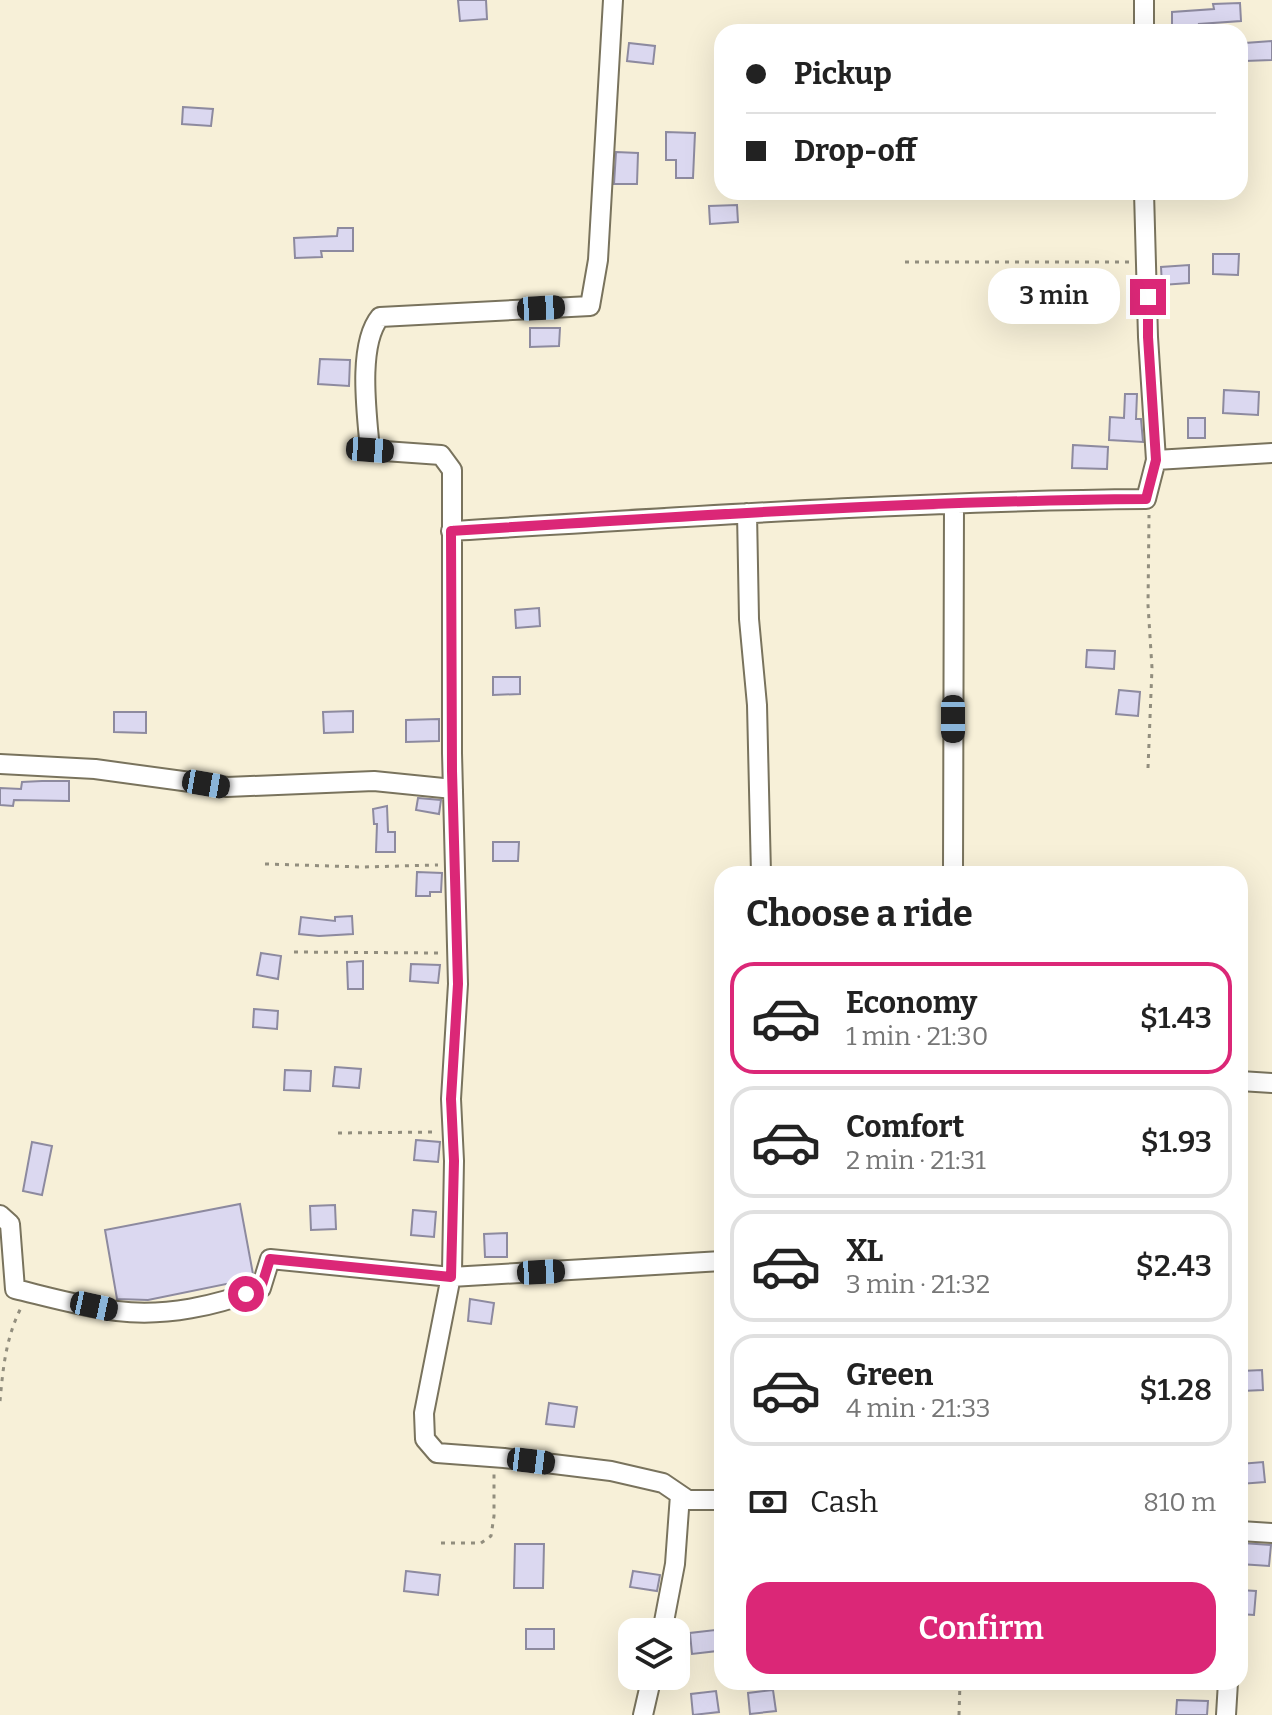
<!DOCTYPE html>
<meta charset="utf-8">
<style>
:root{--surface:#fff;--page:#f2f2f2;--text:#222;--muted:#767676;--line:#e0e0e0;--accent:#db2777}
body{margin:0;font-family:Bitter,serif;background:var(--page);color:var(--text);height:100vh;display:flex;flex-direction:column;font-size:30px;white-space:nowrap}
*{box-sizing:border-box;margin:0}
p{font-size:26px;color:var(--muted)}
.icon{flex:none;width:44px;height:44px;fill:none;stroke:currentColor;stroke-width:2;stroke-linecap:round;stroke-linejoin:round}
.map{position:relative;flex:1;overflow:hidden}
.details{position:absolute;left:714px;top:866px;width:534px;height:824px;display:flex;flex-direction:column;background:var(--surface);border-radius:24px;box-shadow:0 8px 32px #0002}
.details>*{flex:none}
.banner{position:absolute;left:714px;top:24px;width:534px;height:176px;border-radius:24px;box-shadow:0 8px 32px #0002;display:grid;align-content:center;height:176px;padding:0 32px;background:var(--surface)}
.buttons{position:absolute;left:618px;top:1618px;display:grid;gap:16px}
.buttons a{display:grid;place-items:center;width:72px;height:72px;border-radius:16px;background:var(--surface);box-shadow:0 8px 32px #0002;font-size:40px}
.end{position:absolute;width:36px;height:36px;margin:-18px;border:10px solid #db2777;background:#fff;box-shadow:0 0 0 4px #fff}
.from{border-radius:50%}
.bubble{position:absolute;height:56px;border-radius:24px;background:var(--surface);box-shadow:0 8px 32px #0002;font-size:26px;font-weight:600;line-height:56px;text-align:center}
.car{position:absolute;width:24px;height:48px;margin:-24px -12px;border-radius:10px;box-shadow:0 0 6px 2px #0007;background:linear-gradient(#222 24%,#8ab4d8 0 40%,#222 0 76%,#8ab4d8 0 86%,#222 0)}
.banner b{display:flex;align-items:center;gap:28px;height:76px;font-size:30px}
.banner b+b{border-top:2px solid var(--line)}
.banner i{width:20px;height:20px;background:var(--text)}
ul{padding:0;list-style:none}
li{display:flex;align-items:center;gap:24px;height:112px;margin:0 16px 12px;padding:0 16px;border:4px solid var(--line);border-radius:24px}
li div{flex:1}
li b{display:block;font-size:30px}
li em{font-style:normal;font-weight:600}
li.active{border-color:var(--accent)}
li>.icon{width:72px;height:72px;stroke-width:1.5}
h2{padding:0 32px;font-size:36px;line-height:96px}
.pay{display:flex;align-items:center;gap:20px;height:88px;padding:0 32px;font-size:30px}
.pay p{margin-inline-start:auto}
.cta{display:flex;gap:16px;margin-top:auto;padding:16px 32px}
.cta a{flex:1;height:92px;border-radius:24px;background:var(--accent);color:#fff;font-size:32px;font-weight:600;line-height:92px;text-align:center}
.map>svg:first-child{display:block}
</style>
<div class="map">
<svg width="1272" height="1715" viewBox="0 0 1272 1715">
<rect width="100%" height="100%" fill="#f7f0d8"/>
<path fill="#dbd8f0" stroke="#8d8a9f" stroke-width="2" d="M458,0H486L487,19L460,21Z
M1240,3L1241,21L1199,24L1200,29L1172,30V12L1214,9L1213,4Z
M1272,41V60L1245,61V43Z
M629,43L655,46L653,64L627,61Z
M183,107L213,109L211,126L182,124Z
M666,132L695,133L693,178H676V160H666Z
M616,152L638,153L637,184H614Z
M737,205L738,222L710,224L709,206Z
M338,228H353V251H321L322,257L295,258L294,238L337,236Z
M1213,254H1239L1238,275L1213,274Z
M1189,265V283L1162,285L1161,267Z
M530,328H560L559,346L530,347Z
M320,359L350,360L349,386L318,384Z
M1224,390L1259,392L1258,415L1223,413Z
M1125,394H1137L1136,419H1141L1143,442L1109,440L1110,417L1124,418Z
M1188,418H1205V438H1188Z
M1073,445L1108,447L1107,469L1072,468Z
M539,608L540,626L516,628L515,610Z
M1087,650L1115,651L1114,669L1086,667Z
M493,677H520V694L493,695Z
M1119,690L1140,692L1138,716L1116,714Z
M353,711V732L324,733L323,712Z
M114,712H146V733L114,732Z
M439,719V741L406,742V720Z
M42,781H69V801L14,800L13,806L0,805V788L21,789L22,782Z
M418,798L441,800L439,814L416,810Z
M387,806L388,832H395V852H376L377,824H374L373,809Z
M493,842H519L518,861H493Z
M417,872L442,873L441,892H430V896H416Z
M352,916L353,934L319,936L299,934L301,917L335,921V917Z
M261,953L281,956L278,979L257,975Z
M363,961V989H348L347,962Z
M411,964L440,965L438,983L410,981Z
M254,1009L278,1011L277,1029L253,1027Z
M335,1067L361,1069L359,1088L333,1086Z
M285,1070L311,1071L310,1091L284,1090Z
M416,1140L440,1142L438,1162L414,1160Z
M32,1142L52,1146L42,1195L23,1191Z
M240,1204L253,1274L251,1279L148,1300L117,1299L105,1230Z
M335,1205L336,1229L311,1230L310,1206Z
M413,1210L436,1212L434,1237L411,1235Z
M507,1233V1257H485L484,1234Z
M470,1299L494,1303L491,1324L468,1321Z
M1262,1370L1263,1390L1242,1391L1241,1371Z
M549,1403L577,1407L574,1427L546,1424Z
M1263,1462L1265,1482L1240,1484V1464Z
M1242,1543L1271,1545L1269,1566L1240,1564Z
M515,1544H544L543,1588H514Z
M406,1571L440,1575L438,1595L404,1591Z
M633,1571L660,1575L657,1591L630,1587Z
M1240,1590L1256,1591L1254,1615L1240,1614Z
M526,1629H554V1649H526Z
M715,1630L717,1651L692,1654L690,1633Z
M773,1690L776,1711L750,1714L748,1693Z
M716,1691L719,1712L693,1715L691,1694Z
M1177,1700L1208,1701L1207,1715H1176Z"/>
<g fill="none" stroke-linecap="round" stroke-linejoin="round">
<defs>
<path id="street" d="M613,0L598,260L590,306L380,317C357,345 367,415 370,450L441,455L452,470V753L458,984L451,1099L454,1161L452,1271L424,1413L425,1439L437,1453L504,1458L611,1471L663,1483L688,1500H722
M1144,0V32
M1144,192L1148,337L1156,460
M747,513L749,619L757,705L761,874
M451,531C683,517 914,501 1146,499L1156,460L1272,453
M0,764L95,769L227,787L374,781L453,789
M953,874L954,504
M1240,1081L1272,1083
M0,1215L10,1224L15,1289C48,1297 83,1307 117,1311C165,1317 217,1306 261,1288L270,1259L451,1277L722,1261
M1240,1531L1272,1533
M662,1632L675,1564L680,1495
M643,1715L652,1676
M1226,1715L1228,1682"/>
</defs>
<use href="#street" stroke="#79735d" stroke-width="22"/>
<path stroke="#928e7e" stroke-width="3" stroke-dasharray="4 6" stroke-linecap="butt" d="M905,262H1131
M1148,768L1152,668L1148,605L1149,515
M265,864L362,867L438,865
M294,952L441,953
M338,1133L437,1132
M0,1401C3,1368 6,1336 22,1306
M441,1543H481L491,1536L494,1516V1473
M959,1715L960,1682"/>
<use href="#street" stroke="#fff" stroke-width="18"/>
</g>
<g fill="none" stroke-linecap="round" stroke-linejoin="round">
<path stroke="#db2777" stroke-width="10" d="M246,1294L261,1288L270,1259L451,1277L454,1161L451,1099L458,984L452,771L451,531C683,516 914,501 1146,499L1156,460L1148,337V297"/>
</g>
</svg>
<div class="buttons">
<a><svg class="icon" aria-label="layers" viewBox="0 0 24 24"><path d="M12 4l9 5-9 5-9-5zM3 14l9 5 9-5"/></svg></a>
</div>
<i class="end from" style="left:246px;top:1294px"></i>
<i class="end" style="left:1148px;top:297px"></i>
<div class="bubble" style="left:988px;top:268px;width:132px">3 min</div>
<i class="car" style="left:541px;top:308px;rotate:87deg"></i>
<i class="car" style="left:370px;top:450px;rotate:94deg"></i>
<i class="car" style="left:953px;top:719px;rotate:180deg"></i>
<i class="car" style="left:206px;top:784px;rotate:100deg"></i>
<i class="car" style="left:541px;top:1272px;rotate:87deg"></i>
<i class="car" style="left:94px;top:1306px;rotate:102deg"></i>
<i class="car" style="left:531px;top:1461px;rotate:97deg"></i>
<div class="banner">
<b><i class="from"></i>Pickup</b>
<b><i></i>Drop-off</b>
</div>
<section class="details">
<h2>Choose a ride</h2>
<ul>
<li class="active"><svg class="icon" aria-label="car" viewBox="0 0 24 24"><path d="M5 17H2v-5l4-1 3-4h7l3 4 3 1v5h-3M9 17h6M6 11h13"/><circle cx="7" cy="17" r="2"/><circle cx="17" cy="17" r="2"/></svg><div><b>Economy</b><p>1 min · 21:30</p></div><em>$1.43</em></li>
<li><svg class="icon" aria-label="car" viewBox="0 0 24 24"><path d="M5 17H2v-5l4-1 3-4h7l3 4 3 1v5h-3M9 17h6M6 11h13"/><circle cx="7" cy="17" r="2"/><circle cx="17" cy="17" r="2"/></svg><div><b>Comfort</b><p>2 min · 21:31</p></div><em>$1.93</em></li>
<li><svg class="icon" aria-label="car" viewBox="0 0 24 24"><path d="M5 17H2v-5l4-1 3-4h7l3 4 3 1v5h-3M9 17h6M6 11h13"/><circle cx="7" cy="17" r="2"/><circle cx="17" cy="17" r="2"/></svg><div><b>XL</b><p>3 min · 21:32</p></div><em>$2.43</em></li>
<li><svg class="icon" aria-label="car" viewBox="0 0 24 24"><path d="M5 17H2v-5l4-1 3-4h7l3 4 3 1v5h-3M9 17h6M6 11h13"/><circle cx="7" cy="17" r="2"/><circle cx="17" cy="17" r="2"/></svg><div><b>Green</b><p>4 min · 21:33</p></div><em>$1.28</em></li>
</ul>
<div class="pay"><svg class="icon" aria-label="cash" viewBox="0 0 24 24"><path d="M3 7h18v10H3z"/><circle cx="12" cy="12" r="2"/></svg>Cash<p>810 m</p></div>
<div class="cta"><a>Confirm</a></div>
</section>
</div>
